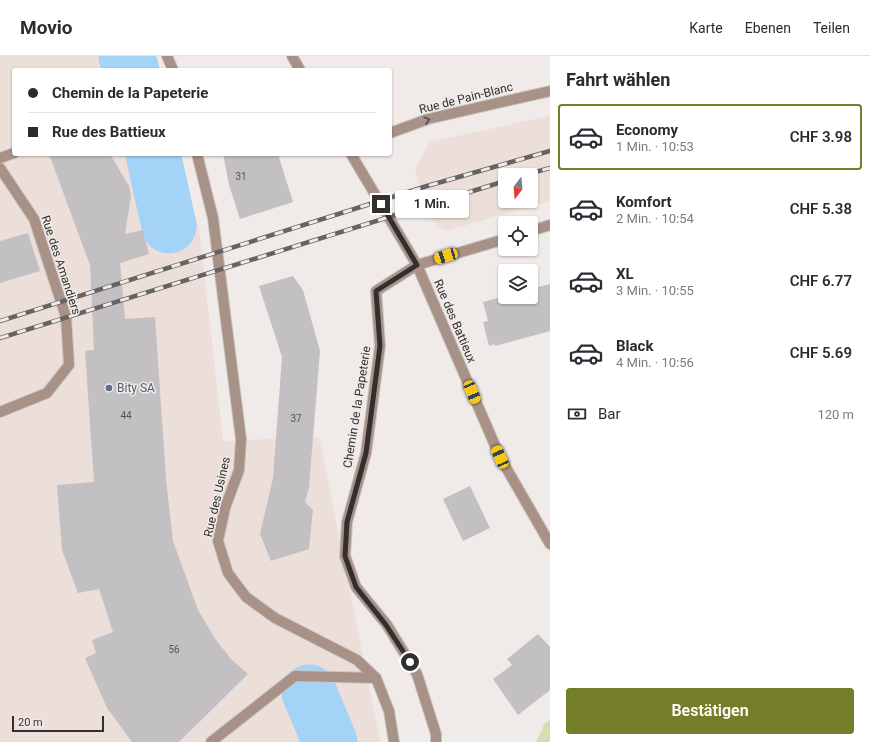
<!DOCTYPE html>
<html lang="de">
<meta charset="utf-8">
<style>
:root{--surface:#fff;--page:#f2f2f3;--text:#2b2b33;--muted:#7c7c81;--line:#e1e1e2;--accent:#747d28}
body{margin:0;font-family:Roboto,sans-serif;background:var(--page);color:var(--text);height:100vh;display:flex;flex-direction:column;font-size:15px;white-space:nowrap}
*{box-sizing:border-box;margin:0}
p{font-size:13px;color:var(--muted)}
.icon{flex:none;width:22px;height:22px;fill:none;stroke:currentColor;stroke-width:2;stroke-linecap:round;stroke-linejoin:round}
.map{position:relative;flex:1;overflow:hidden}
.panel{display:flex;flex-direction:column;background:var(--surface);width:320px}
.panel>*{flex:none}
.banner{position:absolute;left:12px;top:12px;width:380px;height:88px;border-radius:4px;box-shadow:0 1px 3px #0004;display:grid;align-content:center;height:88px;padding:0 16px;background:var(--surface)}
.needle{width:26px;rotate:196deg}
.tools{position:absolute;left:498px;top:112px;display:grid;gap:8px}
.tools a{display:grid;place-items:center;width:40px;height:40px;border-radius:4px;background:var(--surface);box-shadow:0 1px 3px #0004;font-size:20px}
.scale{position:absolute;left:12px;bottom:10px;width:92px;box-sizing:border-box;padding-left:4px;border:2px solid #32302f;border-top:0;font-size:11px;line-height:14px;white-space:nowrap;color:#32302f;-webkit-text-stroke:3px #f0eae8;paint-order:stroke}
.end{position:absolute;width:18px;height:18px;margin:-9px;border:5px solid #32302f;background:#fff;box-shadow:0 0 0 2px #fff}
.from{border-radius:50%}
.bubble{position:absolute;height:28px;border-radius:4px;background:var(--surface);box-shadow:0 1px 3px #0004;font-size:13px;font-weight:600;line-height:28px;text-align:center}
.car{position:absolute;width:12px;height:24px;margin:-12px -6px;border-radius:5px;box-shadow:0 0 3px 1px #0007;background:linear-gradient(#f5c518 24%,#345 0 40%,#f5c518 0 76%,#345 0 86%,#f5c518 0)}
.banner b{display:flex;align-items:center;gap:14px;height:38px;font-size:15px}
.banner b+b{border-top:1px solid var(--line)}
.banner i{width:10px;height:10px;background:var(--text)}
ul{padding:0;list-style:none}
li{display:flex;align-items:center;gap:12px;height:66px;margin:0 8px 6px;padding:0 8px;border:2px solid transparent;border-radius:4px}
li div{flex:1}
li b{display:block;font-size:15px}
li em{font-style:normal;font-weight:600}
li.current{border-color:var(--accent)}
li>.icon{width:36px;height:36px;stroke-width:1.5}
h2{padding:0 16px;font-size:18px;line-height:48px}
.pay{display:flex;align-items:center;gap:10px;height:44px;padding:0 16px;font-size:15px}
.pay p{margin-inline-start:auto}
.primary-button{display:flex;gap:8px;margin-top:auto;padding:8px 16px}
.primary-button a{flex:1;height:46px;border-radius:4px;background:var(--accent);color:#fff;font-size:16px;font-weight:600;line-height:46px;text-align:center}
header{display:flex;align-items:center;gap:24px;box-sizing:border-box;height:56px;padding:0 20px;background:var(--surface);border-bottom:1px solid var(--line)}
header strong{font-size:19px}
nav{display:flex;gap:22px;margin-inline-start:auto;font-size:14px}
main{display:flex;flex:1;min-height:0}
.map>svg:first-child{display:block}
</style>
<header>
<strong>Movio</strong>
<nav><a>Karte</a><a>Ebenen</a><a>Teilen</a></nav>
</header>
<main>
<div class="map">
<svg width="550" height="686" viewBox="0 0 550 686">
<rect width="100%" height="100%" fill="#f0eae8"/>
<path fill="#ecded8" fill-rule="evenodd" d="M0,0H148L153,14H14V98H177L199,173L223,385L319,381L380,686H0Z
M550,60V145L445,175L429,162L415,113L430,86ZM505,119H531V145H505Z"/>
<path fill="#d6ddb2" d="M550,664V686H536L545,667Z"/>
<g fill="none" stroke-linecap="round" stroke-linejoin="round">
<path stroke="#a3d3f7" stroke-width="55" d="M126,0L132,14
M153,98L169,170
M309,636L330,686"/>
</g>
<path fill="#c3c0c4" d="M49,98H110L129,130L131,140L125,178L143,174L149,198L120,207L125,263L155,261L166,423L173,485L198,554L216,584L231,603L248,618L179,686H132L107,652L85,602L96,597L92,584L113,576L99,533L78,537L62,494L57,429L94,426L85,295L94,294L90,209Z
M223,98H278L293,146L240,163L229,129Z
M28,177L40,215L0,227V185Z
M293,220L303,234L320,295L309,431L305,446L313,454L309,493L271,505L260,478L273,422L282,301L259,230Z
M550,228V275L495,290V288L489,290L483,266L488,265L483,246L505,240L531,241V233Z
M470,430L490,472L463,485L443,443Z
M538,578L550,591V634L518,659L493,623L512,609L507,603Z"/>
<g fill="none" stroke-linecap="round" stroke-linejoin="round">
<defs>
<path id="service" d="M0,102L14,97
M211,686L295,620L376,622"/>
<path id="minor" d="M167,0L173,14
M292,0L300,14
M390,77L428,63L550,35
M197,98L213,162L241,383L239,414L225,452L218,485L228,517L246,541L275,562L357,604L376,622L389,655L394,686
M351,98L417,209L500,401L550,488
M0,112L34,163L66,261L69,309L47,337L0,356
M531,175L550,169
M436,686V678L417,618L387,569L356,531L345,500L347,466L366,397L380,290L376,235L417,209L505,183"/>
</defs>
<use href="#service" stroke="#cac5c3" stroke-width="12"/>
<use href="#minor" stroke="#cac5c3" stroke-width="12"/>
<use href="#service" stroke="#a89187" stroke-width="10"/>
<use href="#minor" stroke="#a89187" stroke-width="10"/>
<defs>
<path id="rail" d="M525,119L550,112
M0,265L427,130L550,95
M0,282L505,125"/>
</defs>
<use href="#rail" stroke="#666362" stroke-width="4.5"/>
<use href="#rail" stroke="#f0eae8" stroke-width="3" stroke-dasharray="9" stroke-linecap="butt"/>
</g>
<defs><path id="oneway-chevron" d="M-2-3.5L2.5 0L-2 3.5" fill="none" stroke-width="1.6" stroke-linecap="round" stroke-linejoin="round"/></defs>
<use stroke="#554d49" href="#oneway-chevron" transform="translate(427 64) rotate(-17)"/>
<g fill="none" stroke-linecap="round" stroke-linejoin="round">
<path stroke="#32302f" stroke-width="5" d="M381,148L417,209L376,235L380,290L366,397L347,466L345,500L356,531L386,569L410,606"/>
</g>
<circle fill="#5c6f8a" stroke="#f0eae8" stroke-width="1.5" cx="109" cy="332" r="4"/>
<g text-anchor="middle" stroke-width="3" stroke-linejoin="round" paint-order="stroke">
<g font-size="10" fill="#565454">
<text x="241" y="124">31</text>
<text x="126" y="363">44</text>
<text x="296" y="366">37</text>
<text x="174" y="597">56</text>
</g>
<g font-size="12" fill="#32302f" stroke="#f0eae8">
<text transform="translate(466 42) rotate(-14)" y="4">Rue de Pain-Blanc</text>
<text transform="translate(61 209) rotate(72)" y="4">Rue des Amandiers</text>
<text transform="translate(455 265) rotate(67)" y="4">Rue des Battieux</text>
<text transform="translate(357 351) rotate(-81)" y="4">Chemin de la Papeterie</text>
<text transform="translate(217 441) rotate(-77)" y="4">Rue des Usines</text>
</g>
<g font-size="12" fill="#4e5e75" stroke="#f0eae8" text-anchor="start">
<text x="117" y="336">Bity SA</text>
</g>
</g>
</svg>
<div class="tools">
<a><svg class="needle" viewBox="-14 -14 28 28"><path d="M0-13l5 13h-10z" fill="#e53935"/><path d="M0 13l5-13h-10z" fill="#7c7c81"/></svg></a>
<a><svg class="icon" aria-label="locate" viewBox="0 0 24 24"><circle cx="12" cy="12" r="6"/><path d="M12 2v4M12 18v4M2 12h4M18 12h4"/></svg></a>
<a><svg class="icon" aria-label="layers" viewBox="0 0 24 24"><path d="M12 4l9 5-9 5-9-5zM3 14l9 5 9-5"/></svg></a>
</div>
<div class="scale">20 m</div>
<i class="end from" style="left:410px;top:606px"></i>
<i class="end" style="left:381px;top:148px"></i>
<div class="bubble" style="left:395px;top:134px;width:74px">1 Min.</div>
<i class="car" style="left:446px;top:200px;rotate:253deg"></i>
<i class="car" style="left:472px;top:336px;rotate:157deg"></i>
<i class="car" style="left:500px;top:401px;rotate:336deg"></i>
<div class="banner">
<b><i class="from"></i>Chemin de la Papeterie</b>
<b><i></i>Rue des Battieux</b>
</div>
</div>
<section class="panel">
<h2>Fahrt wählen</h2>
<ul>
<li class="current"><svg class="icon" aria-label="car" viewBox="0 0 24 24"><path d="M5 17H2v-5l4-1 3-4h7l3 4 3 1v5h-3M9 17h6M6 11h13"/><circle cx="7" cy="17" r="2"/><circle cx="17" cy="17" r="2"/></svg><div><b>Economy</b><p>1 Min. · 10:53</p></div><em>CHF 3.98</em></li>
<li><svg class="icon" aria-label="car" viewBox="0 0 24 24"><path d="M5 17H2v-5l4-1 3-4h7l3 4 3 1v5h-3M9 17h6M6 11h13"/><circle cx="7" cy="17" r="2"/><circle cx="17" cy="17" r="2"/></svg><div><b>Komfort</b><p>2 Min. · 10:54</p></div><em>CHF 5.38</em></li>
<li><svg class="icon" aria-label="car" viewBox="0 0 24 24"><path d="M5 17H2v-5l4-1 3-4h7l3 4 3 1v5h-3M9 17h6M6 11h13"/><circle cx="7" cy="17" r="2"/><circle cx="17" cy="17" r="2"/></svg><div><b>XL</b><p>3 Min. · 10:55</p></div><em>CHF 6.77</em></li>
<li><svg class="icon" aria-label="car" viewBox="0 0 24 24"><path d="M5 17H2v-5l4-1 3-4h7l3 4 3 1v5h-3M9 17h6M6 11h13"/><circle cx="7" cy="17" r="2"/><circle cx="17" cy="17" r="2"/></svg><div><b>Black</b><p>4 Min. · 10:56</p></div><em>CHF 5.69</em></li>
</ul>
<div class="pay"><svg class="icon" aria-label="cash" viewBox="0 0 24 24"><path d="M3 7h18v10H3z"/><circle cx="12" cy="12" r="2"/></svg>Bar<p>120 m</p></div>
<div class="primary-button"><a>Bestätigen</a></div>
</section>
</main>
